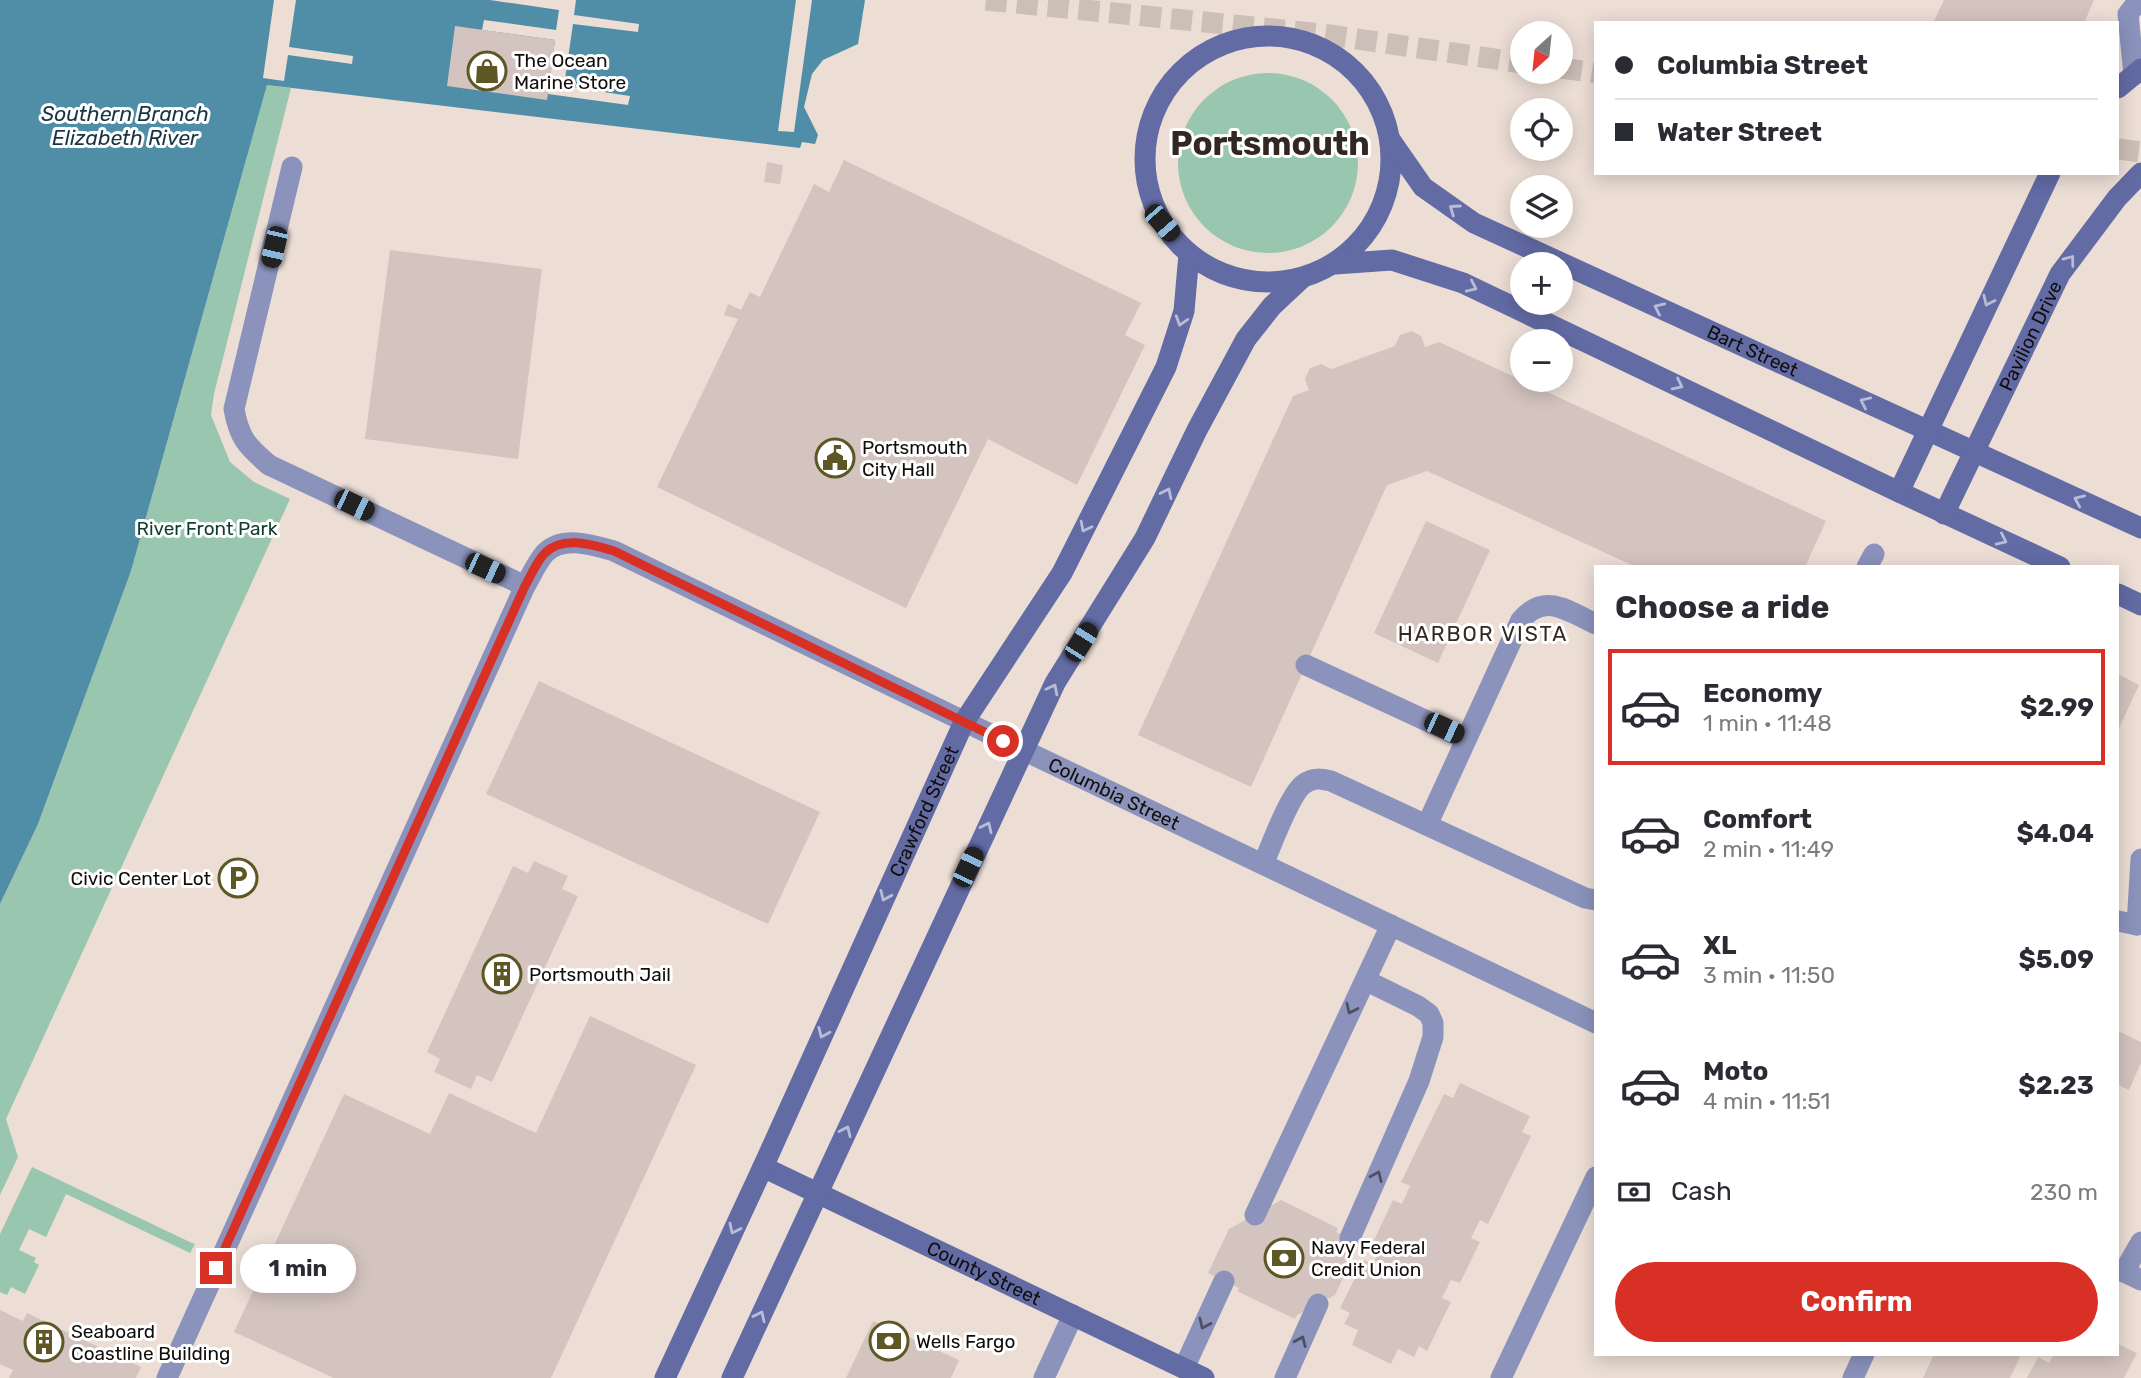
<!DOCTYPE html>
<meta charset="utf-8">
<style>
:root{--surface:#fff;--page:#f7f7f7;--text:#2b2b33;--muted:#7c7c81;--line:#e1e1e2;--accent:#d93025}
body{margin:0;font-family:Rubik,sans-serif;background:var(--page);color:var(--text);height:100vh;display:flex;flex-direction:column;font-size:26px;white-space:nowrap}
*{box-sizing:border-box;margin:0}
p{font-size:23px;color:var(--muted)}
.icon{flex:none;width:38px;height:38px;fill:none;stroke:currentColor;stroke-width:2;stroke-linecap:round;stroke-linejoin:round}
.map{position:relative;flex:1;overflow:hidden}
.panel{position:absolute;left:1594px;top:565px;width:525px;height:791px;display:flex;flex-direction:column;background:var(--surface);border-radius:0px;box-shadow:0 4px 18px #0003}
.panel>*{flex:none}
.top-card{position:absolute;left:1594px;top:21px;width:525px;height:154px;border-radius:0px;box-shadow:0 4px 18px #0003;display:grid;align-content:center;height:154px;padding:0 21px;background:var(--surface)}
.needle{width:46px;rotate:207deg}
.tools{position:absolute;left:1510px;top:21px;display:grid;gap:14px}
.tools a{display:grid;place-items:center;width:63px;height:63px;border-radius:50%;background:var(--surface);box-shadow:0 4px 18px #0003;font-size:35px}
.end{position:absolute;width:32px;height:32px;margin:-16px;border:9px solid #d93025;background:#fff;box-shadow:0 0 0 4px #fff}
.from{border-radius:50%}
.bubble{position:absolute;height:49px;border-radius:24px;background:var(--surface);box-shadow:0 4px 18px #0003;font-size:23px;font-weight:700;line-height:49px;text-align:center}
.car{position:absolute;width:21px;height:42px;margin:-21px -10px;border-radius:9px;box-shadow:0 0 5px 2px #0007;background:linear-gradient(#222 24%,#8ab4d8 0 40%,#222 0 76%,#8ab4d8 0 86%,#222 0)}
.top-card b{display:flex;align-items:center;gap:24px;height:66px;font-size:26px}
.top-card b+b{border-top:2px solid var(--line)}
.top-card i{width:18px;height:18px;background:var(--text)}
ul{padding:0;list-style:none}
li{display:flex;align-items:center;gap:21px;height:116px;margin:0 14px 10px;padding:0 7px;border:4px solid transparent;border-radius:0px}
li div{flex:1}
li b{display:block;font-size:26px}
li em{font-style:normal;font-weight:700}
li.selected{border-color:var(--accent)}
li>.icon{width:63px;height:63px;stroke-width:1.5}
h2{padding:0 21px;font-size:32px;line-height:84px}
.pay{display:flex;align-items:center;gap:18px;height:77px;padding:0 21px;font-size:26px}
.pay p{margin-inline-start:auto}
.action{display:flex;gap:14px;margin-top:auto;padding:14px 21px}
.action a{flex:1;height:80px;border-radius:42px;background:var(--accent);color:#fff;font-size:28px;font-weight:700;line-height:80px;text-align:center}
.map>svg:first-child{display:block}
</style>
<div class="map">
<svg width="2141" height="1378" viewBox="0 0 2141 1378">
<rect width="100%" height="100%" fill="#ecded5"/>
<path fill="#99c6ae" d="M1178 163a90 90 0 1 1 180 0a90 90 0 1 1-180 0Z
M267,85L291,88L214,394L211,415L230,462L254,482L290,499L6,1119L18,1157L0,1195V904L38,824L131,571Z
M32,1167L192,1243L195,1244L190,1253L66,1194L46,1237L29,1229L19,1250L36,1258L34,1262L39,1265L25,1294L11,1287L7,1295L0,1292V1234Z"/>
<path fill="#4f8ea6" d="M0,0H865L858,44L823,60L812,74L804,107L818,135L815,144L802,142L800,148L267,85L131,571L38,824L0,904Z"/>
<path fill="#ecded5" d="M274,0H296L289,47L353,56L352,64L288,55L284,81L263,78Z
M490,0H576L574,15L639,24L638,32L573,24L564,86L630,96L628,105L548,94L555,40L482,30L484,20L556,30L559,10Z
M796,0H812L794,132L778,131Z"/>
<path fill="#d4c4bf" d="M1944,0H2094L2084,23H1933Z
M455,26L555,40L547,100L447,86Z
M844,160L1141,303L1125,335L1145,345L1077,485L988,439L906,608L657,487L738,319L724,315L728,304L741,310L750,292L760,297L814,184L829,192Z
M767,162L783,165L780,184L764,182Z
M390,250L542,269L518,459L365,439Z
M1412,331L1421,336L1425,347L1439,342L1826,521L1805,567H1636L1427,471L1387,485L1251,787L1138,735L1293,396L1309,390L1305,379L1310,368L1321,364L1331,369L1395,346L1400,335Z
M1426,521L1490,550L1438,663L1374,633Z
M2118,674L2139,685L2118,730Z
M539,681L820,812L768,924L486,794Z
M534,861L568,876L562,889L578,896L492,1082L477,1075L471,1089L434,1072L440,1059L427,1052L513,866L528,873Z
M590,1016L696,1065L551,1378H334L234,1332L344,1094L430,1134L449,1093L536,1133Z
M2118,1031L2141,1042V1063L2129,1090L2118,1085Z
M1460,1083L1530,1116L1522,1132L1531,1136L1488,1224L1480,1220L1471,1238L1480,1242L1460,1283L1451,1280L1442,1298L1451,1302L1427,1351L1419,1346L1414,1357L1398,1349L1391,1364L1352,1345L1358,1330L1344,1324L1350,1313L1340,1308L1364,1260L1373,1264L1382,1246L1373,1242L1393,1200L1402,1204L1410,1186L1401,1182L1444,1094L1453,1098Z
M1281,1200L1338,1228L1336,1232L1360,1243L1335,1295L1297,1315L1295,1319L1237,1291L1239,1288L1208,1273L1229,1229Z
M0,1310L23,1321L27,1313L141,1367L136,1378H9L13,1370L0,1364Z
M873,1321L959,1360L951,1378H846Z
M2118,1344L2137,1353L2124,1378H2027L2038,1357L2049,1363L2054,1354H2118Z
M1934,1354H2015L2020,1357L2010,1378H1923Z"/>
<g fill="none" stroke-linecap="round" stroke-linejoin="round">
<path stroke="#cbbfb7" stroke-width="21" stroke-dasharray="21 10" stroke-linecap="butt" d="M986,0L1323,34L1522,63
M1561,68L1596,73
M2118,149L2141,152"/>
<path stroke="#8b92bb" stroke-width="21" d="M2134,75L2128,14L2139,0
M292,167L234,409C239,438 247,446 269,465L525,586
M1867,567L1874,554
M1306,665L1466,739
M1427,825L1521,620C1545,592 1568,611 1596,624
M1263,864C1271,847 1290,793 1304,784C1313,777 1322,779 1331,781L1585,898L1596,900
M2137,925L2141,859
M1255,1215L1391,925
M1350,1238L1419,1081L1433,1037V1023L1429,1014L1418,1006L1365,980
M2124,1272L2141,1242
M1184,1368L1224,1281
M1044,1378L1073,1315
M1285,1378L1318,1304
M1501,1378L1596,1177
M1853,1378L1864,1354"/>
<g stroke="#8b92bb" stroke-width="21">
<path d="M2118,921L2137,925"/>
<path d="M2118,1269L2141,1280"/>
<path id="s1" d="M167,1378L525,586C531,576 537,562 545,553C563,535 593,545 614,551L1023,750L1596,1023"/>
</g>
<g stroke="#636ba5" stroke-width="21">
<circle cx="1268" cy="159" r="123"/>
<path d="M2118,88L2141,69"/>
<path id="s2" d="M1391,141L1423,187L1474,223L2141,528"/>
<path d="M1335,264L1392,260L1463,283L1899,492L2060,567"/>
<path d="M1899,492L2050,173"/>
<path id="s3" d="M1944,514L2060,274L2117,198L2141,173"/>
<path d="M2118,594L2141,605"/>
<path id="s4" d="M763,1167L1204,1378"/>
<path id="s5" d="M665,1378L763,1167L964,722L1062,573L1166,367L1184,311L1189,254"/>
<path d="M732,1378L1055,683L1145,538L1197,430L1246,339L1272,306L1302,278"/>
</g>
</g>
<defs><path id="oneway-chevron" d="M-2-3.5L2.5 0L-2 3.5" fill="none" stroke-width="1.6" stroke-linecap="round" stroke-linejoin="round" transform="scale(1.75)"/></defs>
<g stroke="#b9bcd6">
<use href="#oneway-chevron" transform="translate(1454 209) rotate(-145)"/>
<use href="#oneway-chevron" transform="translate(2070 260) rotate(-53)"/>
<use href="#oneway-chevron" transform="translate(1472 287) rotate(25)"/>
<use href="#oneway-chevron" transform="translate(1988 301) rotate(115)"/>
<use href="#oneway-chevron" transform="translate(1659 308) rotate(-155)"/>
<use href="#oneway-chevron" transform="translate(1181 321) rotate(107)"/>
<use href="#oneway-chevron" transform="translate(1678 385) rotate(26)"/>
<use href="#oneway-chevron" transform="translate(1865 402) rotate(-155)"/>
<use href="#oneway-chevron" transform="translate(1167 493) rotate(-64)"/>
<use href="#oneway-chevron" transform="translate(2079 500) rotate(-156)"/>
<use href="#oneway-chevron" transform="translate(1085 527) rotate(117)"/>
<use href="#oneway-chevron" transform="translate(2002 540) rotate(25)"/>
<use href="#oneway-chevron" transform="translate(1053 689) rotate(-63)"/>
<use href="#oneway-chevron" transform="translate(987 827) rotate(-65)"/>
<use href="#oneway-chevron" transform="translate(885 896) rotate(114)"/>
<use href="#oneway-chevron" transform="translate(823 1033) rotate(114)"/>
<use href="#oneway-chevron" transform="translate(846 1131) rotate(-65)"/>
<use href="#oneway-chevron" transform="translate(734 1229) rotate(115)"/>
<use href="#oneway-chevron" transform="translate(760 1316) rotate(-65)"/>
</g>
<g stroke="#4e5062">
<use href="#oneway-chevron" transform="translate(1351 1009) rotate(115)"/>
<use href="#oneway-chevron" transform="translate(1377 1176) rotate(-66)"/>
<use href="#oneway-chevron" transform="translate(1204 1324) rotate(115)"/>
<use href="#oneway-chevron" transform="translate(1301 1341) rotate(-66)"/>
</g>
<g fill="none" stroke-linecap="round" stroke-linejoin="round">
<path stroke="#d93025" stroke-width="9" d="M216,1268L525,586C531,576 536,562 545,553C563,535 593,545 614,551L1003,741"/>
</g>
<defs>
<symbol id="shop-ring" viewBox="-11 -11 22 22"><circle r="9.5" fill="#fff" stroke="#5c5724" stroke-width="1.5"/><path d="M-5-2.5h2.3a2.7 3.5 0 0 1 5.4 0H5L5.5 6h-11ZM-1.5-2.5h3a1.5 2.3 0 0 0-3 0Z" fill="#5c5724"/></symbol>
<symbol id="civic-ring" viewBox="-11 -11 22 22"><circle r="9.5" fill="#fff" stroke="#5c5724" stroke-width="1.5"/><path d="M-.6-6.5H3V-4.5H.6V-3L4-1V1h2V6H-6V1h2V-1L-.6-3ZM-1.2 2.5V6h2.4V2.5Z" fill="#5c5724"/></symbol>
<symbol id="parking-ring" viewBox="-11 -11 22 22"><circle r="9.5" fill="#fff" stroke="#5c5724" stroke-width="1.5"/><path d="M-3.5-5.5H1a3.5 3.5 0 0 1 0 7H-1V5.5H-3.5ZM-1-3.4V-.6H.8a1.4 1.4 0 0 0 0-2.8Z" fill="#5c5724"/></symbol>
<symbol id="building-ring" viewBox="-11 -11 22 22"><circle r="9.5" fill="#fff" stroke="#5c5724" stroke-width="1.5"/><path d="M-4-6H4V6H1V3H-1V6H-4ZM-2.5-4.3h1.7v1.8h-1.7ZM.8-4.3h1.7v1.8H.8ZM-2.5-1h1.7V.8h-1.7ZM.8-1h1.7V.8H.8Z" fill="#5c5724"/></symbol>
<symbol id="bank-ring" viewBox="-11 -11 22 22"><circle r="9.5" fill="#fff" stroke="#5c5724" stroke-width="1.5"/><path d="M-6-4H6V4H-6ZM0-2.3a2.3 2.3 0 1 0 0 4.6a2.3 2.3 0 1 0 0-4.6Z" fill="#5c5724"/></symbol>
</defs>
<g fill-rule="evenodd">
<use href="#shop-ring" x="465" y="49" width="44" height="44"/>
<use href="#civic-ring" x="813" y="436" width="44" height="44"/>
<use href="#parking-ring" x="216" y="856" width="44" height="44"/>
<use href="#building-ring" x="480" y="952" width="44" height="44"/>
<use href="#bank-ring" x="1262" y="1236" width="44" height="44"/>
<use href="#bank-ring" x="867" y="1319" width="44" height="44"/>
<use href="#building-ring" x="22" y="1320" width="44" height="44"/>
</g>
<g text-anchor="middle" stroke-width="6" stroke-linejoin="round" paint-order="stroke">
<g font-size="19" fill="#110d0a" stroke="#fff" text-anchor="start">
<text x="514" y="67">The Ocean<tspan x="514" dy="22">Marine Store</tspan></text>
<text x="862" y="454">Portsmouth<tspan x="862" dy="22">City Hall</tspan></text>
<text x="211" y="885" text-anchor="end">Civic Center Lot</text>
<text x="529" y="981">Portsmouth Jail</text>
<text x="1311" y="1254">Navy Federal<tspan x="1311" dy="22">Credit Union</tspan></text>
<text x="71" y="1338">Seaboard<tspan x="71" dy="22">Coastline Building</tspan></text>
<text x="916" y="1348">Wells Fargo</text>
</g>
<g font-size="19" fill="#110d0a" stroke="#fff">
<text dy="7" stroke="none"><textPath href="#s3" startOffset="198">Pavilion Drive</textPath></text>
<text dy="7" stroke="none"><textPath href="#s2" startOffset="425">Bart Street</textPath></text>
<text dy="7" stroke="none"><textPath href="#s1" startOffset="1536">Columbia Street</textPath></text>
<text dy="7" stroke="none"><textPath href="#s5" startOffset="623">Crawford Street</textPath></text>
<text dy="7" stroke="none"><textPath href="#s4" startOffset="245">County Street</textPath></text>
</g>
<g font-size="19" fill="#0f3e2a" stroke="#fff">
<text x="207" y="535">River Front Park</text>
</g>
<g font-size="21" font-style="italic" fill="#173541" stroke="#fff">
<text x="125" y="121">Southern Branch<tspan x="125" dy="24">Elizabeth River</tspan></text>
</g>
<g font-size="21" letter-spacing="2" fill="#322821" stroke="#fff">
<text x="1483" y="641">HARBOR VISTA</text>
</g>
<g font-size="33" font-weight="bold" fill="#322821" stroke="#fff">
<text x="1270" y="155">Portsmouth</text>
</g>
</g>
</svg>
<div class="tools">
<a><svg class="needle" viewBox="-14 -14 28 28"><path d="M0-13l5 13h-10z" fill="#e53935"/><path d="M0 13l5-13h-10z" fill="#7c7c81"/></svg></a>
<a><svg class="icon" aria-label="locate" viewBox="0 0 24 24"><circle cx="12" cy="12" r="6"/><path d="M12 2v4M12 18v4M2 12h4M18 12h4"/></svg></a>
<a><svg class="icon" aria-label="layers" viewBox="0 0 24 24"><path d="M12 4l9 5-9 5-9-5zM3 14l9 5 9-5"/></svg></a>
<a>+</a>
<a>−</a>
</div>
<i class="end from" style="left:1003px;top:741px"></i>
<i class="end" style="left:216px;top:1268px"></i>
<div class="bubble" style="left:240px;top:1244px;width:116px">1 min</div>
<i class="car" style="left:1162px;top:223px;rotate:139deg"></i>
<i class="car" style="left:274px;top:247px;rotate:193deg"></i>
<i class="car" style="left:354px;top:505px;rotate:116deg"></i>
<i class="car" style="left:485px;top:568px;rotate:115deg"></i>
<i class="car" style="left:1081px;top:642px;rotate:32deg"></i>
<i class="car" style="left:1444px;top:728px;rotate:115deg"></i>
<i class="car" style="left:968px;top:867px;rotate:25deg"></i>
<div class="top-card">
<b><i class="from"></i>Columbia Street</b>
<b><i></i>Water Street</b>
</div>
<section class="panel">
<h2>Choose a ride</h2>
<ul>
<li class="selected"><svg class="icon" aria-label="car" viewBox="0 0 24 24"><path d="M5 17H2v-5l4-1 3-4h7l3 4 3 1v5h-3M9 17h6M6 11h13"/><circle cx="7" cy="17" r="2"/><circle cx="17" cy="17" r="2"/></svg><div><b>Economy</b><p>1 min · 11:48</p></div><em>$2.99</em></li>
<li><svg class="icon" aria-label="car" viewBox="0 0 24 24"><path d="M5 17H2v-5l4-1 3-4h7l3 4 3 1v5h-3M9 17h6M6 11h13"/><circle cx="7" cy="17" r="2"/><circle cx="17" cy="17" r="2"/></svg><div><b>Comfort</b><p>2 min · 11:49</p></div><em>$4.04</em></li>
<li><svg class="icon" aria-label="car" viewBox="0 0 24 24"><path d="M5 17H2v-5l4-1 3-4h7l3 4 3 1v5h-3M9 17h6M6 11h13"/><circle cx="7" cy="17" r="2"/><circle cx="17" cy="17" r="2"/></svg><div><b>XL</b><p>3 min · 11:50</p></div><em>$5.09</em></li>
<li><svg class="icon" aria-label="car" viewBox="0 0 24 24"><path d="M5 17H2v-5l4-1 3-4h7l3 4 3 1v5h-3M9 17h6M6 11h13"/><circle cx="7" cy="17" r="2"/><circle cx="17" cy="17" r="2"/></svg><div><b>Moto</b><p>4 min · 11:51</p></div><em>$2.23</em></li>
</ul>
<div class="pay"><svg class="icon" aria-label="cash" viewBox="0 0 24 24"><path d="M3 7h18v10H3z"/><circle cx="12" cy="12" r="2"/></svg>Cash<p>230 m</p></div>
<div class="action"><a>Confirm</a></div>
</section>
</div>
